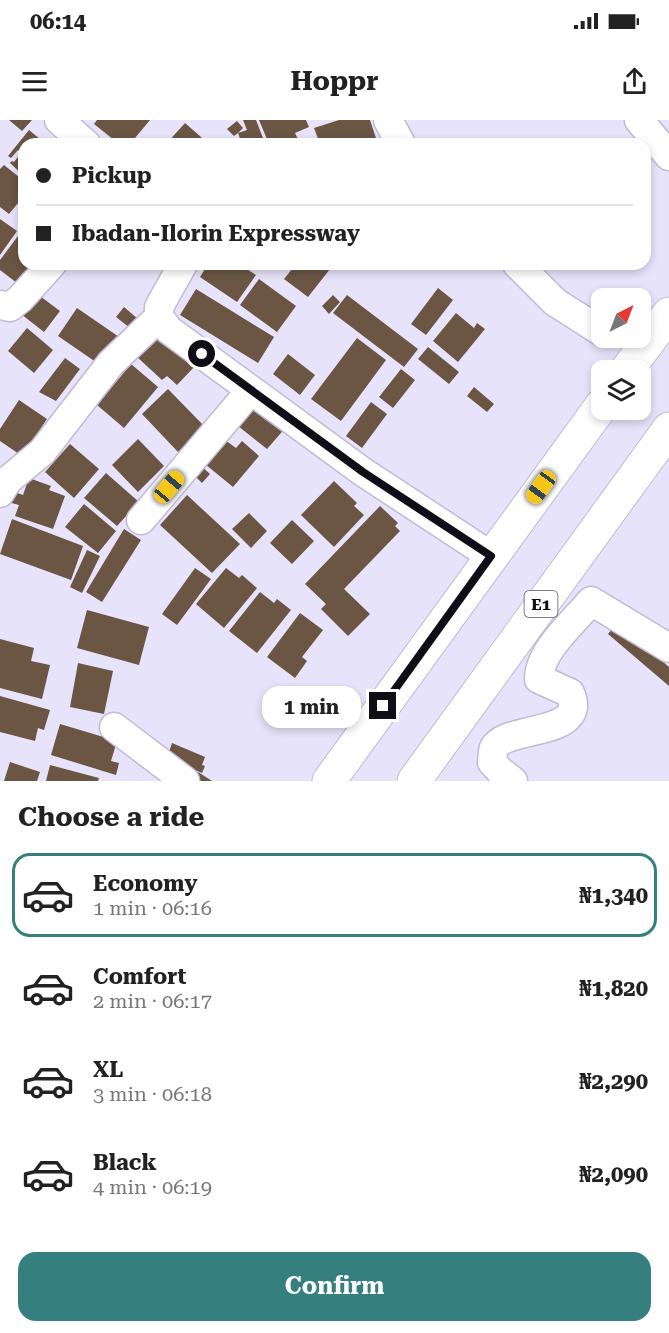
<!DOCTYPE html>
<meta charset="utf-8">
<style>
:root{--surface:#fff;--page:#f6f6f6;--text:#222;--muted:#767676;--line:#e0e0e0;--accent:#367f7f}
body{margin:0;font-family:"Roboto Serif",serif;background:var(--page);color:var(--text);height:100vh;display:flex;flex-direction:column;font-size:22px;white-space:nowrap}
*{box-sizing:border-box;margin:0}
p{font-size:20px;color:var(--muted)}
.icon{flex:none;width:33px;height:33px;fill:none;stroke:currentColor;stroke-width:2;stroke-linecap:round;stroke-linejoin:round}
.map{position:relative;height:661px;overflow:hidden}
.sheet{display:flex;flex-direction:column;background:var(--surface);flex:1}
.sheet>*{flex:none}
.banner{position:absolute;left:18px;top:18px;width:633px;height:132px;border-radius:18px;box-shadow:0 3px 9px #0003;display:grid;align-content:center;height:132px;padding:0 18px;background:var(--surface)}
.needle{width:39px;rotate:42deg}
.tools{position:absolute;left:591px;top:168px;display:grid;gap:12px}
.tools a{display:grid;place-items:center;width:60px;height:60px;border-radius:12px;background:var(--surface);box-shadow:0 3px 9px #0003;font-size:30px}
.end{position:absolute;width:27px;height:27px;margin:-14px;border:8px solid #0f0d16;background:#fff;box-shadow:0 0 0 3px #fff}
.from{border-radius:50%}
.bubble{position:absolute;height:42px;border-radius:18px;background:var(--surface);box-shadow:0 3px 9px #0003;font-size:20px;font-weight:700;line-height:42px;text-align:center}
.car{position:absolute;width:18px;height:36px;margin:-18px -9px;border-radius:8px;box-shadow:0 0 4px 2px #0007;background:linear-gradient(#f5c518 24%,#345 0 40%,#f5c518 0 76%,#345 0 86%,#f5c518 0)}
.banner b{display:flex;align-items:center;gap:21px;height:57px;font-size:22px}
.banner b+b{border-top:2px solid var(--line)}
.banner i{width:15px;height:15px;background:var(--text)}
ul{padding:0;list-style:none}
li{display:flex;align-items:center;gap:18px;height:84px;margin:0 12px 9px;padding:0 6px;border:3px solid transparent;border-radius:18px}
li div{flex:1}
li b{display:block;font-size:22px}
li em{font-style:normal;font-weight:700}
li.selected{border-color:var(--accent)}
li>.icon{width:54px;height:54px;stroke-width:1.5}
h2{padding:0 18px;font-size:27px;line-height:72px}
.primary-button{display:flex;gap:12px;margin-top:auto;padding:12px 18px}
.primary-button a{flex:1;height:69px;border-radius:18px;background:var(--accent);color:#fff;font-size:24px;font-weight:700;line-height:69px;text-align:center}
.status{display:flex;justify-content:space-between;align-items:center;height:42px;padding:0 30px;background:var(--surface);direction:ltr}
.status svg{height:16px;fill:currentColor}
header{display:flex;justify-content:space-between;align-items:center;height:78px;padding:0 18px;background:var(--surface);font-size:27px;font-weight:700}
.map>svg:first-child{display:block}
</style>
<div class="status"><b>06:14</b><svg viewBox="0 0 49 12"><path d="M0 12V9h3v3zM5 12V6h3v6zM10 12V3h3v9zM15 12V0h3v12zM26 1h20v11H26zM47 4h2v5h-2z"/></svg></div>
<header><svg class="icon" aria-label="menu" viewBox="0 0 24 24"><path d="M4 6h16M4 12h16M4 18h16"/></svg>Hoppr<svg class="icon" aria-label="share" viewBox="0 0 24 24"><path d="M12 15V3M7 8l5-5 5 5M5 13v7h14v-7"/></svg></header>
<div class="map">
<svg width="669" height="661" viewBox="0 0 669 661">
<rect width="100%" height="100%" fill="#e7e3fa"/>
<path fill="#6a5643" d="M9,0H32L22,11Z
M97,0H150L130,24H119L94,4Z
M243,0H256L263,18L247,24H242L238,13L234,16L227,9L237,1L243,8L238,13L247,10Z
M259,0H306L309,7L295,13L298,19L286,24H269Z
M339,0H370L378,24H320L314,8Z
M185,3L209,24H166Z
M29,10L46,24H24V56L10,43L12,41L14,42L21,33L18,30L11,38L8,36Z
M4,45L24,61V76L9,94L0,87V49Z
M0,99L17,111L0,135Z
M21,112L24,114V144H31L17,163L0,150V140Z
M208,144H239L256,155L237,182L200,157Z
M296,144H334L308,177L284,159Z
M259,159L296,186L277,212L240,185Z
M438,168L453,180L426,215L411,204Z
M196,169L274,217L258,243L180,195Z
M36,173L60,191L44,212L21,194Z
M333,175L340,182L329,194L322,186Z
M347,175L418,229L404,247L333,193Z
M124,187L138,199L130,208L116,197Z
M77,188L122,219L103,247L58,216Z
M456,193L474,208L477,203L485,209L458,242L433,221Z
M27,208L53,230L34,253L8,231Z
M158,212L195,246L177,265L167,256L162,260L136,236Z
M357,218L386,240L341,301L311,279Z
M428,227L459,252L449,264L418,239Z
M288,234L315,255L300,275L273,254Z
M65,238L80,249L56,281L39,272Z
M131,244L158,267L124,308L97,285Z
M401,249L415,260L393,288L379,277Z
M474,267L494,284L487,292L467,276Z
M168,269L204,306L178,332L142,294Z
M19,280L47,299L22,336L0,321V309Z
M258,282L287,306L267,329L238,306Z
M371,282L387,294L362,328L346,316Z
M138,319L164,346L138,372L112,345Z
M225,320L236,328L242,321L259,336L233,367L205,344Z
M70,324L99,349L74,378L45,352Z
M200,345L210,354L202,363L192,353Z
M106,353L139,382L117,406L84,378Z
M29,358L51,366L49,370L65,376L53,409L15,396L19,385L8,382L12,371L23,375Z
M334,361L357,383L354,386L364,395L334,427L301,395Z
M187,375L240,424L212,453L160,405Z
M84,384L116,411L98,433L65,407Z
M380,386L398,403L395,406L400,411L344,469L370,494L348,516L321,489L326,484L305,464Z
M249,393L267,411L251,428L232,409Z
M12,399L83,426L71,460L0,434Z
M292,400L314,421L292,444L270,423Z
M124,409L141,420L102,482L86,472Z
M87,430L100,436L82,473L70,467Z
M195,448L211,459L177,505L162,494Z
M226,448L239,458L242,455L257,468L224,508L196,484Z
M260,472L274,483L277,479L291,490L257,533L229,511Z
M87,490L149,507L139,545L77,528Z
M300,493L323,510L302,537L307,541L295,558L267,537Z
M617,503L669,547V566L608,514Z
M0,519L34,528L31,541L50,545L42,579L0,568Z
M78,543L113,551L104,594L70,587Z
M0,576L50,590L44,610L38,608L35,621L0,612Z
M60,604L117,621L111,641L119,643L116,655L51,635Z
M172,623L205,637L202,645L205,646L202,653L167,638Z
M10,642L40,652L37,661H4Z
M50,645L99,658L98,661H46Z
M198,652L212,661H192Z"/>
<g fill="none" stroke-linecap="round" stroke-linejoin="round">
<defs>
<path id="minor" d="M59,0L86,24
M388,0L401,24
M639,0L669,36
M183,144L159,187V197L169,210L363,352L491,436
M517,144L555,182L602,212
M0,185L10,187L20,179L52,144
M0,373L8,360L42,332L111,243L159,197
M141,400L251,270
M114,607L185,661
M513,661L500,651L492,642C493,638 492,632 494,628C505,605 590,617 570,573L539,559C539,531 574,502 591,481L669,528"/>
<path id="highway" d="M627,250L669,194
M329,661L602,285
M414,661L669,309"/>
</defs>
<use href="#minor" stroke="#bfbad6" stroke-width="31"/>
<use href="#highway" stroke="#bfbad6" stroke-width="35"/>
<use href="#minor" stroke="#fff" stroke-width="28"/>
<use href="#highway" stroke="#fff" stroke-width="33"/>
</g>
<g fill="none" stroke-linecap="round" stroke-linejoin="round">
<path stroke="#0f0d16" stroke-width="8" d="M202,234L363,352L491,436L383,586"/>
</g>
<g text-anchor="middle" stroke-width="6" stroke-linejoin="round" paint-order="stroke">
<rect fill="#fff" stroke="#57565c" stroke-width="1.5" x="524.5" y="471" width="33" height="26" rx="4.5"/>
<g font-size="16" font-weight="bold" fill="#0f0d16">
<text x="541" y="490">E1</text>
</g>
</g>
</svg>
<div class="tools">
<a><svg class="needle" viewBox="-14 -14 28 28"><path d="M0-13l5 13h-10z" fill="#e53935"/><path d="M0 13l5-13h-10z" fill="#767676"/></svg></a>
<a><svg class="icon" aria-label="layers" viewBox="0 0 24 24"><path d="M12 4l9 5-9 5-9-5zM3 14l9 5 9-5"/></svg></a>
</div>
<i class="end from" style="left:202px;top:234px"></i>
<i class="end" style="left:383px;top:586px"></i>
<div class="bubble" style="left:262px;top:566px;width:99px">1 min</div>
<i class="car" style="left:169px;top:367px;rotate:40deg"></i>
<i class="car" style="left:541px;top:367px;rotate:216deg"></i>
<div class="banner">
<b><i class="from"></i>Pickup</b>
<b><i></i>Ibadan-Ilorin Expressway</b>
</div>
</div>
<section class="sheet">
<h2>Choose a ride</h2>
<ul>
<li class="selected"><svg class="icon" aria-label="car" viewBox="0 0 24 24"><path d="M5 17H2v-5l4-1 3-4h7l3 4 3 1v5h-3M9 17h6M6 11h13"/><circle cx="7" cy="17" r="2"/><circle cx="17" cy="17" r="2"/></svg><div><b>Economy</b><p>1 min · 06:16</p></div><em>₦1,340</em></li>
<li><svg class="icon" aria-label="car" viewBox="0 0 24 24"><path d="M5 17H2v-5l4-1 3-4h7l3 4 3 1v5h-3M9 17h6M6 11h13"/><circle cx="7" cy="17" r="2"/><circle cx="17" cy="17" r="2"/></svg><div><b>Comfort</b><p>2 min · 06:17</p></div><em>₦1,820</em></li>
<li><svg class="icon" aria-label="car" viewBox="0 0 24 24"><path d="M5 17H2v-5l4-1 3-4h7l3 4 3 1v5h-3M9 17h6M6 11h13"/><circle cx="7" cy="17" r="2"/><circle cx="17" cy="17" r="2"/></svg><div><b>XL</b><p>3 min · 06:18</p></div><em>₦2,290</em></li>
<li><svg class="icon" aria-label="car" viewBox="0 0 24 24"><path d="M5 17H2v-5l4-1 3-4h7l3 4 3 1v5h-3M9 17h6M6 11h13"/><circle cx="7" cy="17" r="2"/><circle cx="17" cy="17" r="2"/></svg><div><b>Black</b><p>4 min · 06:19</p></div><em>₦2,090</em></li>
</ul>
<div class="primary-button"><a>Confirm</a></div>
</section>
